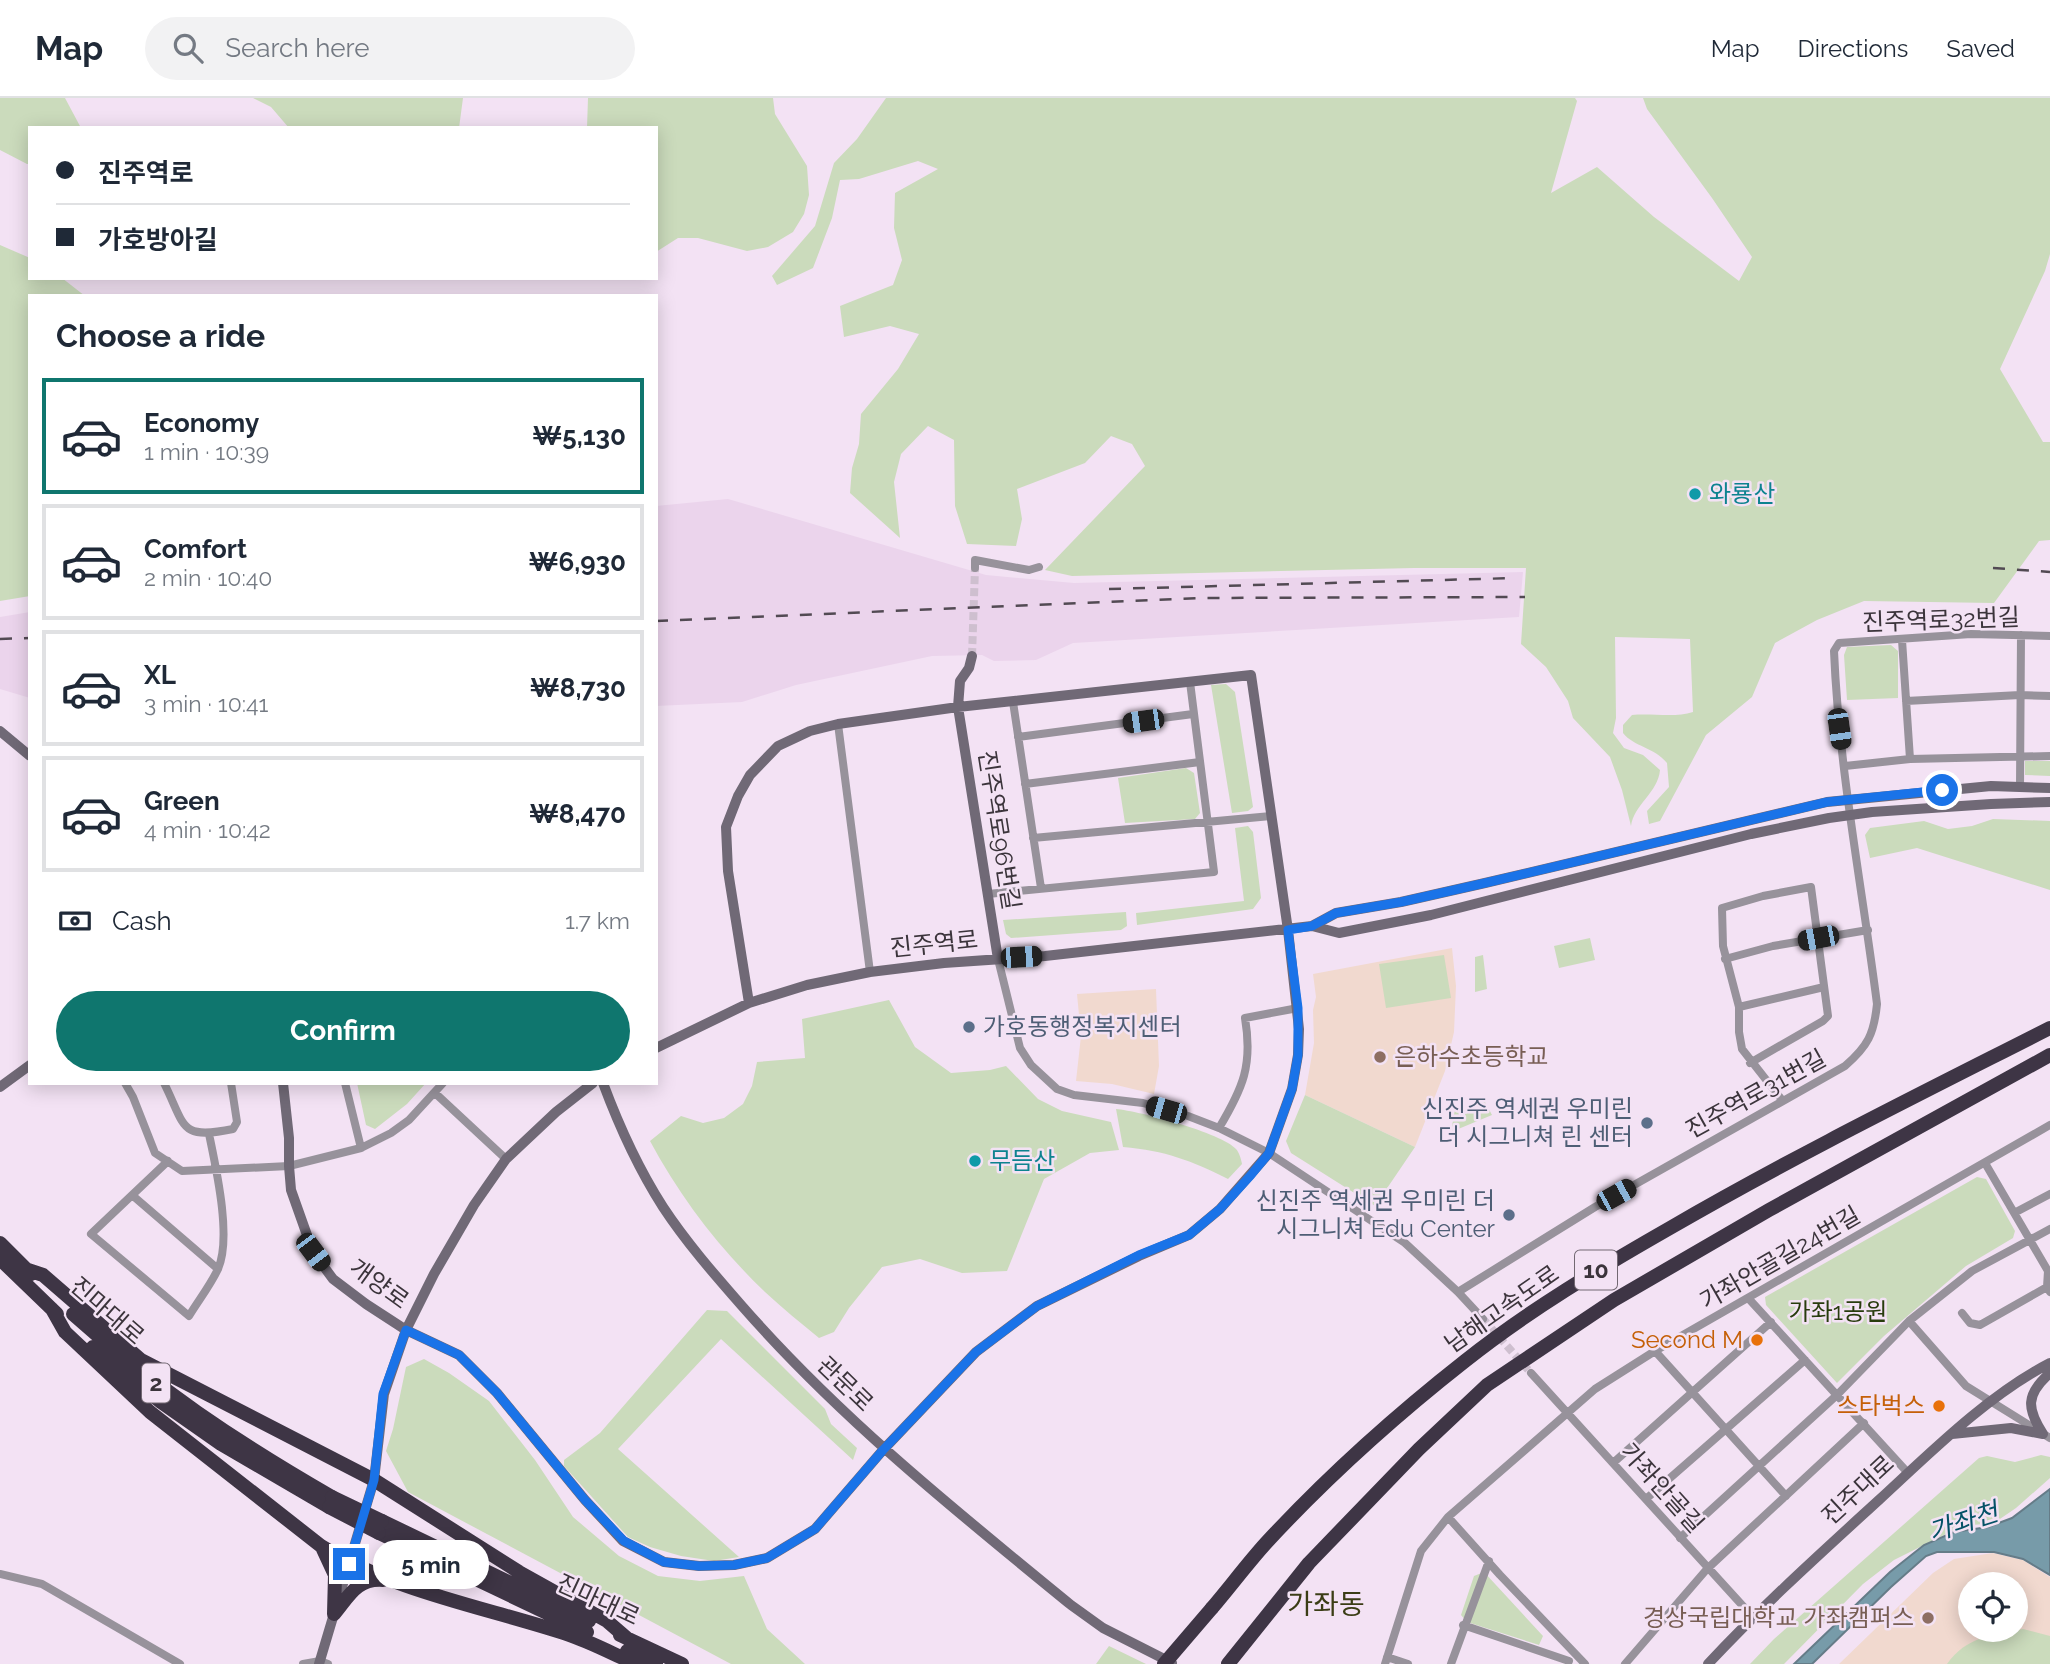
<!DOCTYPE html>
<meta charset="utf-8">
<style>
:root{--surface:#fff;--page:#f2f2f3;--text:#1f2937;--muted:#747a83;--line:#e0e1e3;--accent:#0f766e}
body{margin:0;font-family:Raleway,"Noto Sans KR",sans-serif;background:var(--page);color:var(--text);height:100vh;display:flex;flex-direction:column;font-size:26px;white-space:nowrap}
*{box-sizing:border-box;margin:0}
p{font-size:23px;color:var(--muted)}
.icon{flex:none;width:38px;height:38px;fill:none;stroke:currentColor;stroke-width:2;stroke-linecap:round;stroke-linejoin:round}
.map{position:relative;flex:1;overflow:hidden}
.drawer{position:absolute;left:28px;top:196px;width:630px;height:791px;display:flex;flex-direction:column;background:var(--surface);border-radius:0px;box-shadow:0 4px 18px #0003}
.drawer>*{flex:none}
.hud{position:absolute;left:28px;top:28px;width:630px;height:154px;border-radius:0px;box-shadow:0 4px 18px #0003;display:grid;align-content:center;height:154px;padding:0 28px;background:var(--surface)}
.fabs{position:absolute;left:1958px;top:1474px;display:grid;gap:14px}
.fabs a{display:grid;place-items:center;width:70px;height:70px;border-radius:50%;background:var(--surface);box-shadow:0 4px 18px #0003;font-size:35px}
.end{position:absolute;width:32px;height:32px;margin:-16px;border:9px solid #1a73e8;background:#fff;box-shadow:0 0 0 4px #fff}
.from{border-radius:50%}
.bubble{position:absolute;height:49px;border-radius:24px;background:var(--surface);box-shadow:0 4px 18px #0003;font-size:23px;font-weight:700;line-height:49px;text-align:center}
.car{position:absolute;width:21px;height:42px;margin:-21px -10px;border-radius:9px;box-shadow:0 0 5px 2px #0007;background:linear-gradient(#222 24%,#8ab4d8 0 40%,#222 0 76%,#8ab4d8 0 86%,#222 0)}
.hud b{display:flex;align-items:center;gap:24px;height:66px;font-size:26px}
.hud b+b{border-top:2px solid var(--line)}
.hud i{width:18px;height:18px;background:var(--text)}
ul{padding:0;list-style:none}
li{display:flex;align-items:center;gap:21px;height:116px;margin:0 14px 10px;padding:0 14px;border:4px solid var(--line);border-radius:0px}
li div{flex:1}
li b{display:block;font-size:26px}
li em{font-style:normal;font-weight:700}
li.selected{border-color:var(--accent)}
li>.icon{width:63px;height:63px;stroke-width:1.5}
h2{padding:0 28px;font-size:32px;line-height:84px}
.pay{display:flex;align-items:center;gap:18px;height:77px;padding:0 28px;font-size:26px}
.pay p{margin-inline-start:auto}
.action{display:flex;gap:14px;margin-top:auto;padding:14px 28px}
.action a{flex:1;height:80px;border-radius:42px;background:var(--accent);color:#fff;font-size:28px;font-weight:700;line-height:80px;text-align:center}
header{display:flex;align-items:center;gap:42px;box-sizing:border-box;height:98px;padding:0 35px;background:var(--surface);border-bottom:2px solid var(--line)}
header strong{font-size:33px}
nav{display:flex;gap:38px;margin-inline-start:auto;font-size:24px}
.search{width:490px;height:63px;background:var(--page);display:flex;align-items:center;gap:18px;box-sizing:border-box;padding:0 24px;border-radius:38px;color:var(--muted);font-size:26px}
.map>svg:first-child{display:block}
</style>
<header>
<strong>Map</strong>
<div class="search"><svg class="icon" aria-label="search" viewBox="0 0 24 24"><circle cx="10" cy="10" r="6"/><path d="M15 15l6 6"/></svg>Search here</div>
<nav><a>Map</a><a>Directions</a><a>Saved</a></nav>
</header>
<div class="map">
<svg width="2050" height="1566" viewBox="0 0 2050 1566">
<rect width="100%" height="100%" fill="#f3e2f4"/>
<path fill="#ebd4ec" d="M728,401L986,477L1074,485L1523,474L1519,519L1073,545L1036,562L994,563L982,557L932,558L796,587L742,604L656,608V408Z
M30,514V600L0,591V519Z"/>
<path fill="#f1d9cf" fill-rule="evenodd" d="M1452,850L1456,888L1454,934L1445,973L1415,1049L1305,997L1314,945L1313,912L1316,899L1313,876Z
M1156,891L1159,968L1154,996L1112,986L1076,983L1081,938L1077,896Z
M1993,1455L2023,1462L2050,1479V1566H1839L1933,1475L1954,1461ZM1970,1486H2016V1531H1970Z"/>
<path fill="#cbdbbc" d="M0,0H65L81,30H30V66H27L0,52Z
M253,0H463L459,30H289L271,9Z
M588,0H773L775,16L807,68L809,97L804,116L793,134L768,149L747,153L698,140H678L656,154V30H587Z
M886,0H1575L1577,3L1551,95L1597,69L1654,119L1739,183L1752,159L1712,100L1647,11L1643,0H2050V156L2045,173L2000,271L2043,344H2050V442L2039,443L1994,505L1864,503L1817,522L1775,545L1752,599L1706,637L1660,723L1649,726L1647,713L1669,689L1667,665C1654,649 1634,649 1623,635V627L1632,617C1652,615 1675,620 1693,614L1690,541L1615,539L1616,620L1613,635L1624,650L1643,657L1660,672C1658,695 1634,706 1631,728L1622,692L1610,659L1573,620L1568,603L1546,569L1521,546L1526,470H1414L1072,478L1045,472L1145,368L1132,346L1111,338L1085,365L1017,391L1022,421L1016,448L967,446L955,408L954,342L928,328L901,356L894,384L900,440L850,395L852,370L859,346L861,316L898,271L919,236L890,228L844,239L840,208L893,187L902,162L894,130L895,95L938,71L918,63L859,81L840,82L832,120L813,170L777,187L772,178L815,128L834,65L857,41Z
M0,147L30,160V180H62L85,198H30V498L0,503Z
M1891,547L1898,553V600L1847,602L1844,557L1847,549Z
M1226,586L1235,594L1253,709L1248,713L1232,715L1211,587Z
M2025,663H2050V678L2025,677Z
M1186,670L1194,675L1200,715L1195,721L1125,725L1118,680Z
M1993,721L2050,723V792L1917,750L1870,760L1865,737L1870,730L1924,723L1948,731L1972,728Z
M1248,728L1253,734L1261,800L1253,811L1137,827L1136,815L1244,803L1235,730Z
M1126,814L1127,828L1121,832L1011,840L1006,836L1003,822Z
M1590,840L1595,862L1559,870L1554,848Z
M1444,857L1451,900L1386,910L1379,866Z
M1483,857L1487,891L1475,894V859Z
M889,902L915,949L951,975L990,972L1006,968L1038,1001L1062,1013L1111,1024L1119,1052L1090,1055L1044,1081L1007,1173L962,1175L920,1161L882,1169L849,1210L834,1234L819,1240C801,1225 782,1210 765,1194C719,1150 680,1099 650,1043L681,1018L703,1025L724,1020L743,1006L752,988L757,964L805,960L802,921Z
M357,985H426L407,1006L375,1031L366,1027Z
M1305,997L1415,1049L1375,1108L1291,1055L1286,1043Z
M1484,1002L1492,1017L1451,1034L1455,1011L1466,1016Z
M1116,1011C1139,1013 1222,1035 1236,1051C1239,1054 1241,1061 1242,1066L1228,1081C1190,1062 1166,1053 1123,1049Z
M1977,1079L1986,1081L2015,1133L2013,1140L1966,1168L1884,1238L1837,1285L1766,1207L1765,1199Z
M707,1212L727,1213L825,1311L831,1326L857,1350L853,1362L721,1241L618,1351L739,1459L714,1463L681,1458L650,1449L628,1439L564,1368V1362L600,1335Z
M424,1261L449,1275L489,1303L535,1362L573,1419L619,1458L658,1478L700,1483L744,1478L767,1531L805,1566H731L408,1394L386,1353L393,1331L406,1269Z
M2041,1357L2050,1359V1380L2016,1410L1994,1425L1962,1428L1894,1462L1863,1486L1784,1566H1750L1774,1541L1979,1360L1987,1358L2015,1364Z
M1484,1474L1543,1538L1539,1547L1467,1524L1461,1517L1474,1478Z
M2023,1531L2050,1538V1566H1947C1966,1539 1993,1536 2023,1531Z
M1109,1548L1146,1566H1096Z"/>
<path fill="#779ba9" stroke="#657c88" stroke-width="2" d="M2050,1391V1477L2023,1461L1994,1454H1937L1926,1458L1891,1489L1812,1566H1794L1890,1474L1924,1447L1954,1434L1988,1429L2012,1420Z"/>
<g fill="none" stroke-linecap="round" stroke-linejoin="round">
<path stroke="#cebfcf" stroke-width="8" stroke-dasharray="8 4" stroke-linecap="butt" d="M972,558L975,470
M1483,1221L1531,1275"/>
<path stroke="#97929b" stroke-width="8" d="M975,470V462L1029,472L1039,469
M1902,542L1910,661
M1906,603L2020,597L2050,598
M1013,604L1041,790
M838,626L870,874
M1018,639L1193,616
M1845,668L1910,661L2050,658
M1025,686L1200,664
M2020,689L2021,537
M1033,740L1271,718
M988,796L1214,774L1190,584
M998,861L1020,950L1031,967L1057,991L1074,997L1143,1005L1188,1018L1219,1030L1269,1055L1405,1145L1458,1194L1483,1221
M1725,861L1773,848L1868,832
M1739,909L1824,889
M1750,965L1823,923L1828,918L1811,789L1763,798L1722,810L1723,848L1739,909V934L1742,951L1782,1002
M125,985L133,999L155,1055L182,1073L289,1068L361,1050L391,1035L409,1022L443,985
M164,985C186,1029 179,1042 233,1031L237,1024L231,985
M345,985L361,1050
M435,995L506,1061
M1219,1030C1243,990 1253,967 1245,920L1298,910
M168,1063L91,1136L189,1218C198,1203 210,1188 218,1171C232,1140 216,1070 209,1036
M1985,1065L2048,1173L2047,1189L2050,1194
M132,1097L218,1171
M2016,1114L2050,1096
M1458,1194L1595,1109L1845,968C1868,948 1874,936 1877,906C1862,788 1839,672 1834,553L1839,545L1971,536L2050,538
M1749,1201L1908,1375
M1962,1215L1970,1225L1980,1227L2047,1189
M1909,1223L1966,1288L2050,1340
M1655,1253L1786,1398
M1531,1275L1752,1518
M1613,1365L1771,1224
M1646,1401L1805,1262
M1448,1419L1500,1477L1585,1566
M1680,1440L1837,1297L1909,1223L1972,1173L2050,1131
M0,1476L42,1486L180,1566
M1463,1527L1569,1563
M1387,1559L1408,1566
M303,1566L320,1563L328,1566
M1385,1566L1421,1453L1448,1419L1595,1291L1655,1253L2050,1027
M1451,1566L1489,1463
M1625,1566L1707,1471L1864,1325"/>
<path stroke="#706976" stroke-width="10" d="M972,558L969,570L960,583L958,609L998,861
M0,633L30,658
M1312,828L1339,835L1431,817L1751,736L1829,720L1872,714L1991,706L2050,704
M656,950L749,905L807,887L870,874L944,865L1045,858L1312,828L1336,815L1401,804L1485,785L1827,704L1991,688L2050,690
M283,985L289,1040V1068L291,1092L313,1154L333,1181L366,1206L406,1232L459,1257L497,1295L585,1402L623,1443L664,1464L699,1468L734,1467L767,1460L815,1431L883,1352L976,1254L1037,1208L1139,1158L1189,1137L1220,1111L1269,1055L1292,991L1298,957L1299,931L1288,832L1251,577L958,609L838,626L810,633L778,648L750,677L738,698L726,729L728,773L749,905
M603,985C619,1028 638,1070 663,1109C686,1144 714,1176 742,1208C840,1320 956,1413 1071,1507L1103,1530L1172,1565
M0,989L30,967
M1952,1336L2011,1330L2043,1336
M2043,1336C2027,1311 2025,1297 2050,1275
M319,1566L374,1382L384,1296L406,1232L434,1176L474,1107L506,1061L556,1014L593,985
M1708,1566C1762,1508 1821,1455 1880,1401C1931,1354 1988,1297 2050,1265"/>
<path stroke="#3e3545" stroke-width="14" d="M0,1145L31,1176
M0,1161L57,1216
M25,1171L43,1177L141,1262L374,1382L519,1474L607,1523L629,1542
M52,1211L65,1234L150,1314L321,1448C395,1494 485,1509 567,1536C591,1544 613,1556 636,1566
M73,1216C154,1289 238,1345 332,1399
M93,1249L161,1304L221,1346L329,1409
M382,1423L589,1523
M379,1435L587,1534
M322,1449L335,1477L334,1516C349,1498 357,1480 383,1482
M1212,1510C1230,1489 1247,1466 1266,1445C1327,1379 1395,1318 1465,1263C1529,1212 1600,1170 1670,1130C1794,1058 1922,995 2050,930
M620,1537L682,1566
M627,1553L656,1566
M1228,1566L1309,1465L1419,1351L1487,1287L1614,1202L1769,1112L2050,957"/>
<path stroke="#524a53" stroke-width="2.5" stroke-dasharray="12 12" stroke-linecap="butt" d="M1993,470L2050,474
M1109,491L1516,480
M656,523L1200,500L1525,499
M0,541L30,540"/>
<path stroke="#3e3545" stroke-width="14" d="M332,1399L382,1423
M329,1409L379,1435
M1164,1566L1212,1510"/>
</g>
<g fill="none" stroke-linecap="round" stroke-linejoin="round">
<path stroke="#1a73e8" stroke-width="9" d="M349,1466L374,1382L383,1296L406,1232L459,1257L497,1295L585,1402L624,1443L664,1464L699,1468L734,1467L767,1460L815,1431L883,1352L976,1254L1037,1208L1139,1157L1189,1137L1220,1111L1251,1077L1269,1055L1292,991L1298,957V910L1288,832L1312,828L1336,815L1401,804L1485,785L1827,704L1942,692"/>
</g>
<g fill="#0f9aa8" stroke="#f3e2f4" stroke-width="2.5">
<circle cx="1695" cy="396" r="7"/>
<circle cx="975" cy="1063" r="7"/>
</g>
<g fill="#5c6f8a" stroke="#f3e2f4" stroke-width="2.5">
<circle cx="969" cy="929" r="7"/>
<circle cx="1647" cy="1025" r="7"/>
<circle cx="1509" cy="1117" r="7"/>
</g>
<g fill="#8d6e63" stroke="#f3e2f4" stroke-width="2.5">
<circle cx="1380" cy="959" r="7"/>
<circle cx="1928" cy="1520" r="7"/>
</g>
<g fill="#e8710a" stroke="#f3e2f4" stroke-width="2.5">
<circle cx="1757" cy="1242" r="7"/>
<circle cx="1939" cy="1308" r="7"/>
</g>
<g text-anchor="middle" stroke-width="5" stroke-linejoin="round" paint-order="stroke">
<g fill="#f3e2f4" stroke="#726872" stroke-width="2">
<rect x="1575" y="1152.5" width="42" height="39" rx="5"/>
<rect x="142" y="1265.5" width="28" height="39" rx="5"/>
</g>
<g font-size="23" font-weight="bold" fill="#3b343b">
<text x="1596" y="1180">10</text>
<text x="156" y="1293">2</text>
</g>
<g font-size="24" fill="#0d838f" stroke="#f3e2f4" text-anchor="start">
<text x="1709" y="404">와룡산</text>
<text x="989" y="1071">무듬산</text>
</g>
<g font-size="24" fill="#3b343b" stroke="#f3e2f4">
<text transform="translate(1941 522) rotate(-2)" y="8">진주역로32번길</text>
<text transform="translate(999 732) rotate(81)" y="8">진주역로96번길</text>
<text transform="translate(934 846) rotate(-6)" y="8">진주역로</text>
<text transform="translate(1756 996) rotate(-29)" y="8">진주역로31번길</text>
<text transform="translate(1780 1160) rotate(-30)" y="8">가좌안골길24번길</text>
<text transform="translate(379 1186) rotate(36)" y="8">개양로</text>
<text transform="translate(1502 1211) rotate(-35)" y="8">남해고속도로</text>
<text transform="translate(107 1213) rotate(41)" y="8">진마대로</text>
<text transform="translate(845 1286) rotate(44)" y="8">관문로</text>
<text transform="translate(1662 1390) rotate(48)" y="8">가좌안골길</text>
<text transform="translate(1858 1392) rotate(-43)" y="8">진주대로</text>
<text transform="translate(598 1502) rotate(25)" y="8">진마대로</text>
</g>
<g font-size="24" fill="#4e5e75" stroke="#f3e2f4" text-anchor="end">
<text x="983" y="937" text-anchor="start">가호동행정복지센터</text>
<text x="1633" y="1019">신진주 역세권 우미린<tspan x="1633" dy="28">더 시그니쳐 린 센터</tspan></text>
<text x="1495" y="1111">신진주 역세권 우미린 더<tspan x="1495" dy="28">시그니쳐 Edu Center</tspan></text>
</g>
<g font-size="24" fill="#785e54" stroke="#f3e2f4" text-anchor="start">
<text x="1394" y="967">은하수초등학교</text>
<text x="1914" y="1528" text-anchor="end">경상국립대학교 가좌캠퍼스</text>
</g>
<g font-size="24" fill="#283c0d" stroke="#f3e2f4">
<text x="1838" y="1222">가좌1공원</text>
</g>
<g font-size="24" fill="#c56008" stroke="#f3e2f4" text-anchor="end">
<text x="1743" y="1250">Second M</text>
<text x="1925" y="1316">스타벅스</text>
</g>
<g font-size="26" font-style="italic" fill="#055267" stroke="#f3e2f4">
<text transform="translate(1963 1424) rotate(-18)" y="9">가좌천</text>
</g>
<g font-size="28" fill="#3b3d15" stroke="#f3e2f4">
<text x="1326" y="1516">가좌동</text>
</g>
</g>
</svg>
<div class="fabs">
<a><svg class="icon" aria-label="locate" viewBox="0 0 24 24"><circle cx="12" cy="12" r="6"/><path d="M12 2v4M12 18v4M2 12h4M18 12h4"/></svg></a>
</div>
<i class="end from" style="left:1942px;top:692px"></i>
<i class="end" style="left:349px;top:1466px"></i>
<div class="bubble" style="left:373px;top:1442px;width:116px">5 min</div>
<i class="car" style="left:1143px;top:623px;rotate:262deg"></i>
<i class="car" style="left:1839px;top:631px;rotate:172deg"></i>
<i class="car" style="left:1818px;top:840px;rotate:259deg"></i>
<i class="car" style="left:1021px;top:859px;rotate:87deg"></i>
<i class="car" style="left:1166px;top:1012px;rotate:286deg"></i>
<i class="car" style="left:1616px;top:1097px;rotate:61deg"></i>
<i class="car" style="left:313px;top:1154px;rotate:143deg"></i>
<div class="hud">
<b><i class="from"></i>진주역로</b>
<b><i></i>가호방아길</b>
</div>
<section class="drawer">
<h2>Choose a ride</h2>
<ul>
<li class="selected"><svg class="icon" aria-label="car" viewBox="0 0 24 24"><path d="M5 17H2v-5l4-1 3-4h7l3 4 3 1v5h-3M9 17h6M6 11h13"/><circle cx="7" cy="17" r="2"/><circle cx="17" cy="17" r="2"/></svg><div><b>Economy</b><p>1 min · 10:39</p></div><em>₩5,130</em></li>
<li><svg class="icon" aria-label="car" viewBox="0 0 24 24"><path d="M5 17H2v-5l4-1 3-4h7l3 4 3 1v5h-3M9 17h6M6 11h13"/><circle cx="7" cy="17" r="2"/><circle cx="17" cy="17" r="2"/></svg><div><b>Comfort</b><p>2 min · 10:40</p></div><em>₩6,930</em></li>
<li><svg class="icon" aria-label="car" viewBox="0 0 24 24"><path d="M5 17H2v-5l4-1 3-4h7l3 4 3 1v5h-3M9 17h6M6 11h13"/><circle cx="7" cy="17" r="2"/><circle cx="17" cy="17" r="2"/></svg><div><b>XL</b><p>3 min · 10:41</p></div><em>₩8,730</em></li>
<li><svg class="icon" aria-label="car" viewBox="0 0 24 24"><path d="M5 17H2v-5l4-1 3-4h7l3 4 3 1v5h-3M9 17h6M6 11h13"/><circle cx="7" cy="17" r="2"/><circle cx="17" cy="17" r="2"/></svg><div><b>Green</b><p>4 min · 10:42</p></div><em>₩8,470</em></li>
</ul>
<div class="pay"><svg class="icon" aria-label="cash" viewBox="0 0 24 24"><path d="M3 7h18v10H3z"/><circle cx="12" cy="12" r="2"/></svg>Cash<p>1.7 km</p></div>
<div class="action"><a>Confirm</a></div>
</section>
</div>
